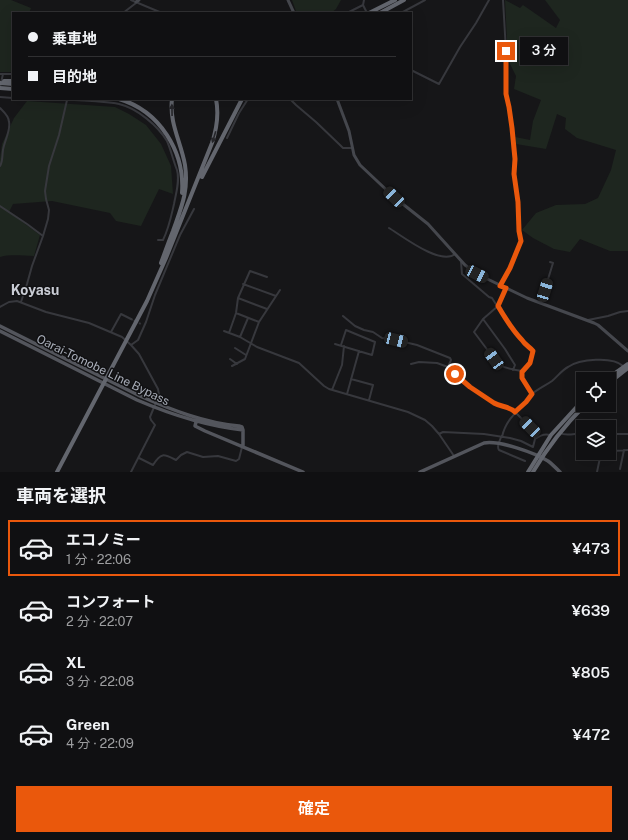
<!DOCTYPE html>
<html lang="ja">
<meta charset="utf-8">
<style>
:root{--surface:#101012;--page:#19191b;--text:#f1f3f6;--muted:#9c9d9f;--line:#303032;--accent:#ea580c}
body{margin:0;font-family:"Public Sans","Noto Sans JP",sans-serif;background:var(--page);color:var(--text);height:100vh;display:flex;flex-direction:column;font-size:15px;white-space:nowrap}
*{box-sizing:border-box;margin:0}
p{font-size:13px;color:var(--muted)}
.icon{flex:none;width:22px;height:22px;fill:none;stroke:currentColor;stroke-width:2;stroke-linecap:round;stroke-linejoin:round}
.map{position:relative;height:472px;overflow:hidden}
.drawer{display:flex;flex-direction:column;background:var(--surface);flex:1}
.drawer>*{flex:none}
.hud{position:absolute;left:12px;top:12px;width:400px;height:88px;border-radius:0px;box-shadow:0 4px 16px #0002,0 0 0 1px var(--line);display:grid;align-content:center;height:88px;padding:0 16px;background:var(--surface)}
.buttons{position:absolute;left:576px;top:372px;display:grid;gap:8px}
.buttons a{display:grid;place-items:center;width:40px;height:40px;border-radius:0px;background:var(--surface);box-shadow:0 4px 16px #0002,0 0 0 1px var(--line);font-size:20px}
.end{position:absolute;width:18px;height:18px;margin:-9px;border:5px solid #ea580c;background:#fff;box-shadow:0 0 0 2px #fff}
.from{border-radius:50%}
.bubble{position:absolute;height:28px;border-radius:0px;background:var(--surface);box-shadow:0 4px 16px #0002,0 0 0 1px var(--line);font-size:13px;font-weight:600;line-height:28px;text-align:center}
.car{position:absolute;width:12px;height:24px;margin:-12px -6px;border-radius:5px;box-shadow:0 0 3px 1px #0007;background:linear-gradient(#222 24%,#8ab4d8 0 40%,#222 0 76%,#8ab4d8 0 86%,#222 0)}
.hud b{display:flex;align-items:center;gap:14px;height:38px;font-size:15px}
.hud b+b{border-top:1px solid var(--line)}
.hud i{width:10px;height:10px;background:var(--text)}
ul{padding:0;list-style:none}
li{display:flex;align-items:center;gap:12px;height:56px;margin:0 8px 6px;padding:0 8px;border:2px solid transparent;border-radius:0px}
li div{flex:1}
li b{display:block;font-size:15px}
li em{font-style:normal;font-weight:600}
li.on{border-color:var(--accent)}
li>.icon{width:36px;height:36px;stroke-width:1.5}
h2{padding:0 16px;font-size:18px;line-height:48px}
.primary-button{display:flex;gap:8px;margin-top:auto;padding:8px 16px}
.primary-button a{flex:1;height:46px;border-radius:0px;background:var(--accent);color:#fff;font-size:16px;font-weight:600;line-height:46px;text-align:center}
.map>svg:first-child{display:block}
</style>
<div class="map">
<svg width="628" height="472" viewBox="0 0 628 472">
<rect width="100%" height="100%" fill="#161618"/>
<path fill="#1e261f" d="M0,0H11L31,8L29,13H13V72H0Z
M292,0H341L336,9L331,13H301L296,11Z
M505,0L520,8L523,5L556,28L560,20L545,0H628V251H610L580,239L570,252L554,249L533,238L522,230L536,213L556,205L585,204L598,198L611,170L616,150L577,138L565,129L566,118L557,114L546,149L516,144L515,137L530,140L533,121L541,100L514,89L516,76L508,60L510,50L507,40Z
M27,101L115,107L129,114L146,125L161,144L171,166L173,194L159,189L141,226L116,221L110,213L52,201L13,204L9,212L40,235L34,256C23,256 11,254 0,257V158L2,144L14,118Z"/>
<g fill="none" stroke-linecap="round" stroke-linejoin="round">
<path stroke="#333438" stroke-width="2" stroke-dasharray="2 1" stroke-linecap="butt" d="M131,319L141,324"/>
<path stroke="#37383d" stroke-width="2" d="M131,0L162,13
M364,0L363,5L367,13
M123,13L136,3
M347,13L363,5
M401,13L425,0
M411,70L439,84L460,47L476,23L489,0
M0,74H13
M0,87L3,74
M0,97L13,98
M55,99C67,100 80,100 92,101C101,102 110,102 119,104C137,108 158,126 167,141C171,150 173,160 177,170C180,181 176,193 174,204C171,217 169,228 163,240H158
M290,99L296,105L316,122L340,145L343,148H352
M0,108C4,112 9,116 9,122C11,130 4,142 3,150C2,156 3,161 0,166
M227,138L239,113L248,99
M0,206L27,224L43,236
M389,228C402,236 441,266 455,254
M461,262L462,274L489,297L492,298L512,329L527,346L533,351L530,363L522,371V378L532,395
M243,284L276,296
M501,285L510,268L521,239L519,231L518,203L514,174L515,159L512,128L509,107L506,94V51L503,0
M506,288L498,306L483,319L474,332L498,364C506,369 514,370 522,371
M238,298L267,309
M21,302L27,284L32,266L43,236L48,219L49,210L46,199L45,191L49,166L59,135L67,100
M541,302L553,263L550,262
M0,307L9,302L17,301L46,312L89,323L122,337L131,345L139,354L158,389L159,395L150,417L151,420L155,425L131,472
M236,313L259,322
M343,316L355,326L364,330L373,332L382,338L396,340L417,345L450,358L451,360L448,367
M483,319L505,349L515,365L513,370
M588,320L608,316L620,312L628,311
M224,331L240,337L257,347L299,363L324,386L329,389L408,412L425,420L432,426L439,434L454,456
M111,332L121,314L131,319
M229,333L236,313L238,298L250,271L267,277
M240,337L248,318
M335,344L372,355L375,342L346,330L341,345
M131,345L138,340L146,322L155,295L180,235L194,209
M235,348L246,355
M230,359L237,364
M411,364L419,362L437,363L448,367L470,387L494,403L498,405L512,409L534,431L535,439L533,447L521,441L510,438L484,434L443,432L439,434
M232,366L245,359L259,322L280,290
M351,379L373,385L369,400
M332,390L342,365L344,346
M347,394L359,351
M560,433C567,437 575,433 583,433
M609,434H628
M501,437C500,441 496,446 499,450L525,461
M502,437C505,422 515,413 526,402C528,400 529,397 531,395C537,389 545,386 552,381C557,377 562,370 568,367C579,359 613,356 623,366
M535,439C539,436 544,433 550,435
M609,450L613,451L628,450
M588,454L600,457
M139,458L153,465C161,452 164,454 176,460L181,455L187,452L203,457L218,456L236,461L239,459L242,447
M620,469L624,450
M597,472L601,453"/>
<path stroke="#45474d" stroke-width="3" d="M288,0L294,13
M136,2L139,0
M337,99L349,131L354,155L360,165L394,197L428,224L465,265L477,274L527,298L594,323L598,325L628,351"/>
<path stroke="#53555c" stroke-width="3.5" d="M0,326L140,396C172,410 205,423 239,426L242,427L243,430
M0,331L137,400C172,415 205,426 243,430
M196,422L195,426L205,431L303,472
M243,447V430
M420,472L484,443C499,440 535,453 548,461C552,464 556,468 560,472"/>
<path stroke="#63666e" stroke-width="4" d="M369,13L395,0
M380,13L404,0
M4,81H13
M0,83L13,84
M0,88L13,89
M119,99C160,111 185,152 182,193
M202,177L242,99
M161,263C165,252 169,241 173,231C181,208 189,191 185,165C181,142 169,123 172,99
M607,379L628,364
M609,383L628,368
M57,472L147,301L166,258L212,143C217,128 219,114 216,99
M528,472L551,435L583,400
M533,472C547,448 565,425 585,405"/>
</g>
<defs><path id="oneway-solid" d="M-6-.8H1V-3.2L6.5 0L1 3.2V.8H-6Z"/></defs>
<g fill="#26262a">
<use href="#oneway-solid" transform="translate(172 110) rotate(-91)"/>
<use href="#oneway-solid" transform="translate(214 137) rotate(107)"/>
</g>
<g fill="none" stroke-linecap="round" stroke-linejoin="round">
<path stroke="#ea580c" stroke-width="5" d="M455,374L470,387L494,403C501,407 509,406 515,412L526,402L532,394L522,378V372L530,363L533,351C530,347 525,345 522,340C512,330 505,318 498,306L506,288L500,286L510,268L521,241L519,231L518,202L514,174L515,159L512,128L509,107L506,94V51"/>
</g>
<g text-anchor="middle" stroke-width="3" stroke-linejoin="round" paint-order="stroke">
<g font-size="12" fill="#a8adb8" stroke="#111113">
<text transform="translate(103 370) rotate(26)" y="4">Oarai-Tomobe Line Bypass</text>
</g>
<g font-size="14" font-weight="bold" fill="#c9ccd4" stroke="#111113">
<text x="35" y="295">Koyasu</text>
</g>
</g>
</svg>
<div class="buttons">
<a><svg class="icon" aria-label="locate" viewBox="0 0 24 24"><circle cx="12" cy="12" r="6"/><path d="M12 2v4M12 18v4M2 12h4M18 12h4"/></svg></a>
<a><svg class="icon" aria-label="layers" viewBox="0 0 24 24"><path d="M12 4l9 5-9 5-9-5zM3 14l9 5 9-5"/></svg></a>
</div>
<i class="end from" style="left:455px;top:374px"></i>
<i class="end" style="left:506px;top:51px"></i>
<div class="bubble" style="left:520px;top:37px;width:48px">3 分</div>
<i class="car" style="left:394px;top:197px;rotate:314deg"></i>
<i class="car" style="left:477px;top:274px;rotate:117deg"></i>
<i class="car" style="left:545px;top:290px;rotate:17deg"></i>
<i class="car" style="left:396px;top:340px;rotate:104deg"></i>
<i class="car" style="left:494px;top:359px;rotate:324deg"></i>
<i class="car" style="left:530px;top:427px;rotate:315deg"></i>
<div class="hud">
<b><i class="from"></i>乗車地</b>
<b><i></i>目的地</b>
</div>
</div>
<section class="drawer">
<h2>車両を選択</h2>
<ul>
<li class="on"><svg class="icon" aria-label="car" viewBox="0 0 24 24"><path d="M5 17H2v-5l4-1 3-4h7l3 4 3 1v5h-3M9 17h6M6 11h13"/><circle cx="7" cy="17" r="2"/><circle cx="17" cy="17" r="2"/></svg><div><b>エコノミー</b><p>1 分 · 22:06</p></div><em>¥473</em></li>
<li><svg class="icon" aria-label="car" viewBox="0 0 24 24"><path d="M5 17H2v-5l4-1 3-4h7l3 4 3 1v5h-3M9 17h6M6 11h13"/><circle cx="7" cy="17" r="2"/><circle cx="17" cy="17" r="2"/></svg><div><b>コンフォート</b><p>2 分 · 22:07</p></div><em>¥639</em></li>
<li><svg class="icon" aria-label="car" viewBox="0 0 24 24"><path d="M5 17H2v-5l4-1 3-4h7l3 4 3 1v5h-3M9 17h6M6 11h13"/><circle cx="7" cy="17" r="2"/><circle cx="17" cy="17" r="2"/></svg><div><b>XL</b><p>3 分 · 22:08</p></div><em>¥805</em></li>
<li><svg class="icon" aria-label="car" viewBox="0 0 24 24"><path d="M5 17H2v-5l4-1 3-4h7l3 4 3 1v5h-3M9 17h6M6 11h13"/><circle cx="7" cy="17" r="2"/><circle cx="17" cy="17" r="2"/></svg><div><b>Green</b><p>4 分 · 22:09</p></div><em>¥472</em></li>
</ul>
<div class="primary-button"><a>確定</a></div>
</section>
